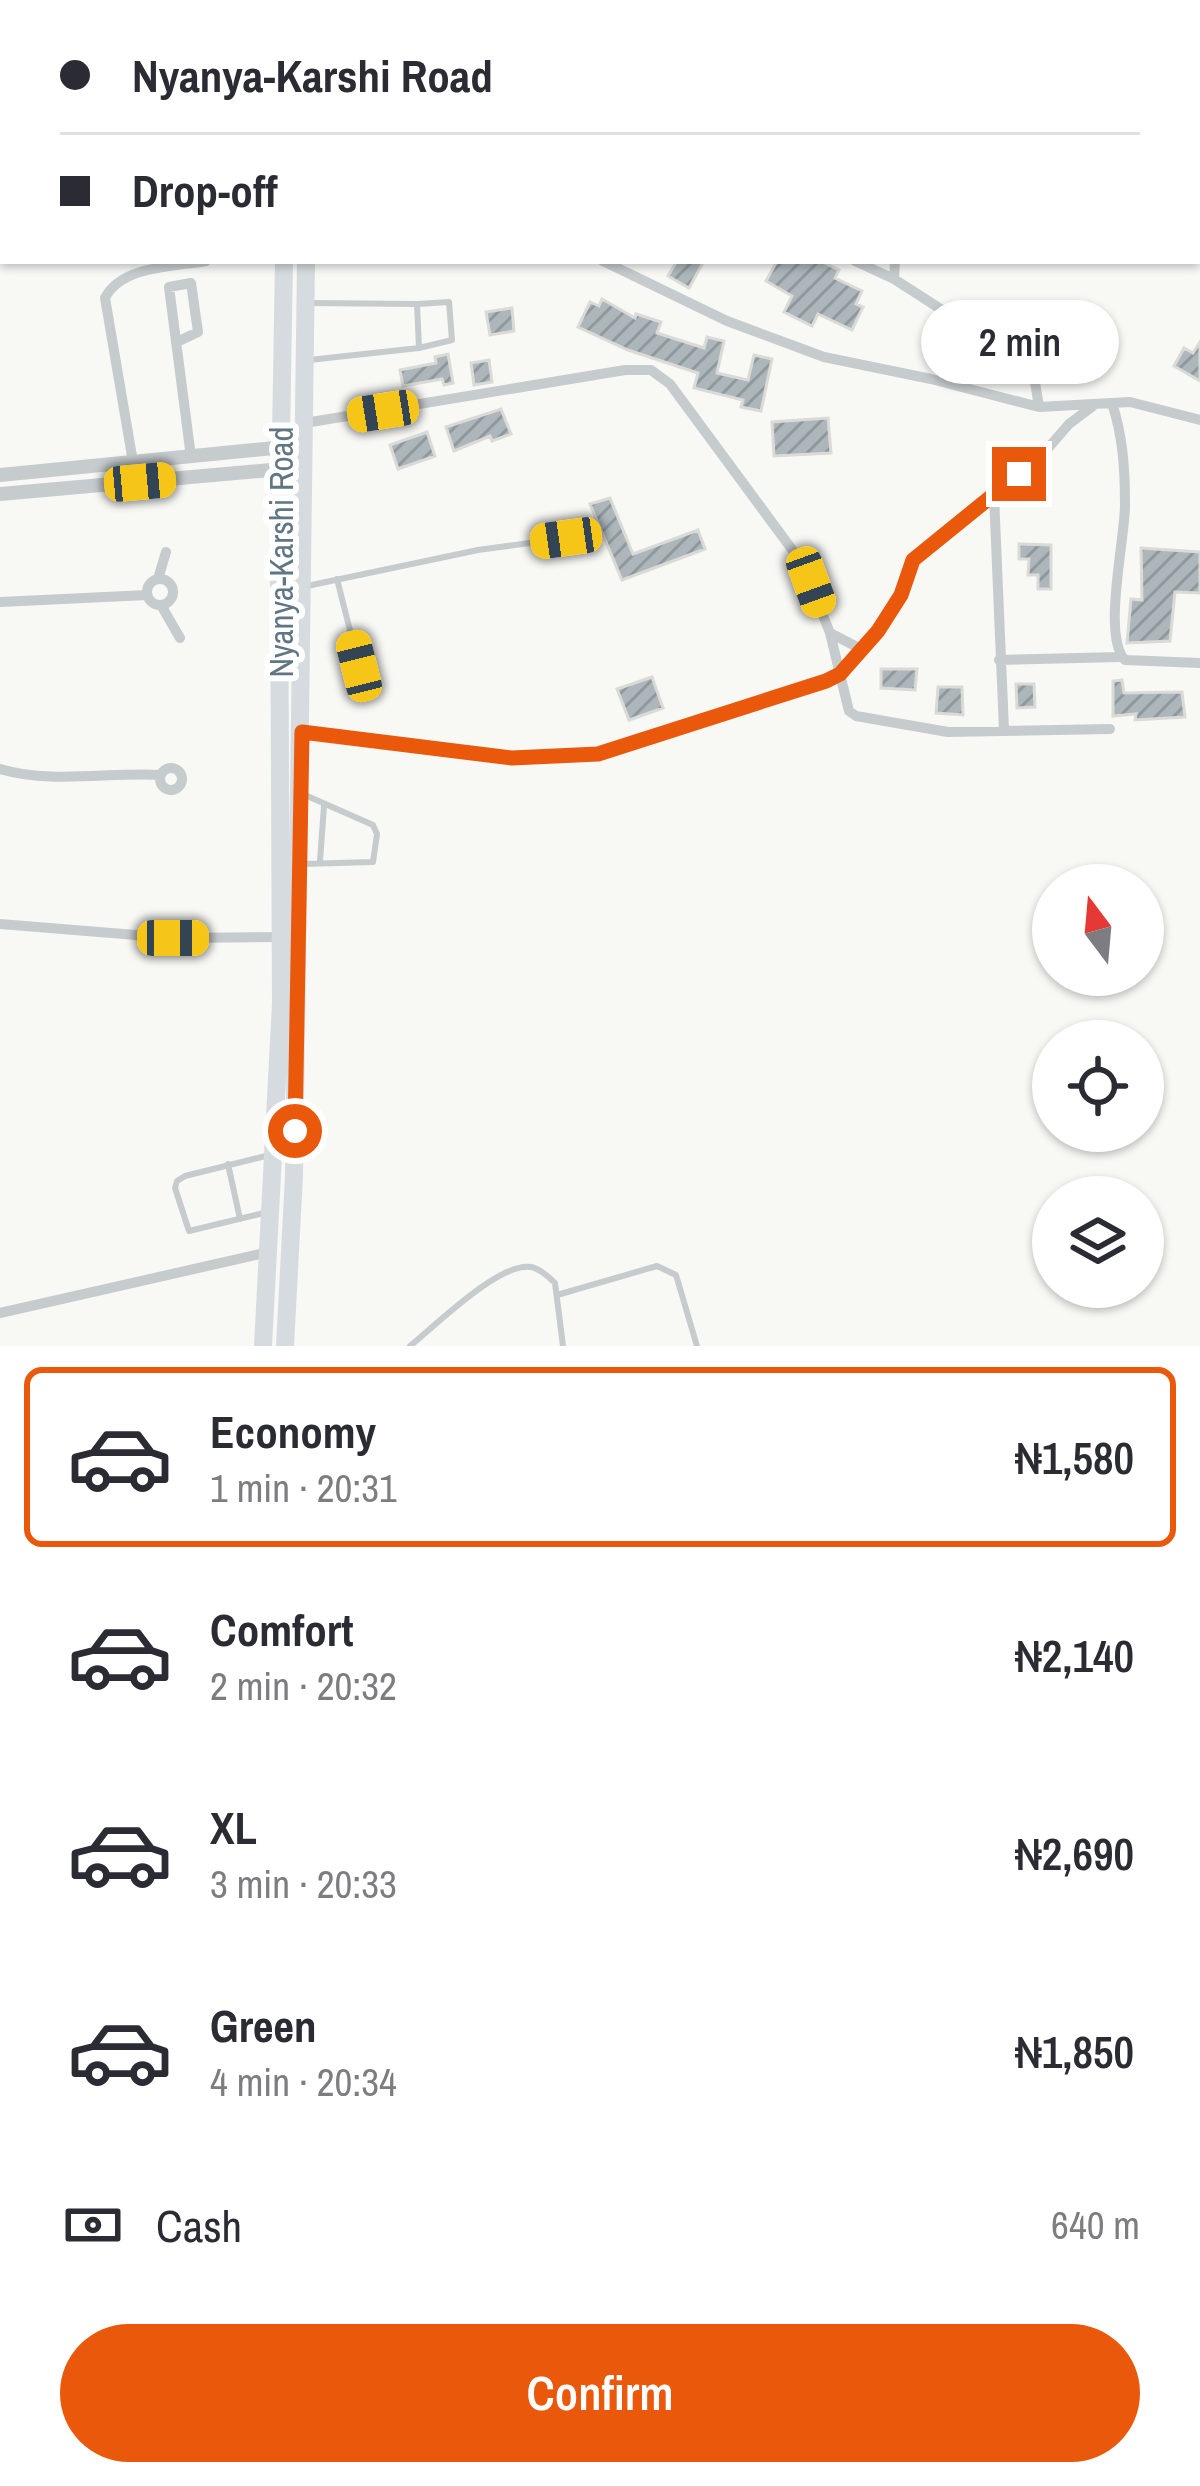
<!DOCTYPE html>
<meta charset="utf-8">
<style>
:root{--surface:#fff;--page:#f7f7f7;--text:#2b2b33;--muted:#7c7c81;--line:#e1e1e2;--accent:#ea580c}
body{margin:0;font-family:"Archivo Narrow",sans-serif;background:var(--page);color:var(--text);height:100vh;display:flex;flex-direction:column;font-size:45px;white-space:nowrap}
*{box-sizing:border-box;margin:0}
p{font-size:39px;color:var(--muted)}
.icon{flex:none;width:66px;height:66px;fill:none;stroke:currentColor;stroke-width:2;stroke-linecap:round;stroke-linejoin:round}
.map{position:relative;height:1346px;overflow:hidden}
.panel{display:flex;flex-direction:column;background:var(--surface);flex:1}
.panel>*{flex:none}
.top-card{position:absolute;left:0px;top:0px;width:1200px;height:264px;box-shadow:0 3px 9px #0004;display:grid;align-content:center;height:264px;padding:0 60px;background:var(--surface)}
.needle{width:78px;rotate:344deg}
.buttons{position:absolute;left:1032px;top:864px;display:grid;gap:24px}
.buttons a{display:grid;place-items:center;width:132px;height:132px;border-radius:50%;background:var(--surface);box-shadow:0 3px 9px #0004;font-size:60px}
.end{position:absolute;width:54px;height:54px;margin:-27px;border:15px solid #ea580c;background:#fff;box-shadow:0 0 0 6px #fff}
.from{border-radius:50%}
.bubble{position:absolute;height:84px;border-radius:42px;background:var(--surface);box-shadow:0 3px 9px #0004;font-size:39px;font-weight:600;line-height:84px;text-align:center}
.car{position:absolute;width:36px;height:72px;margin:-36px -18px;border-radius:15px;box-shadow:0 0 9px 3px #0007;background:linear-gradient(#f5c518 24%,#345 0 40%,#f5c518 0 76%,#345 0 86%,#f5c518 0)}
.top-card b{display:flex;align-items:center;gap:42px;height:114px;font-size:45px}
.top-card b+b{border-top:3px solid var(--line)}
.top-card i{width:30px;height:30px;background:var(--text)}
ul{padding:21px 0 0;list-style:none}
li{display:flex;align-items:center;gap:36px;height:180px;margin:0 24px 18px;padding:0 36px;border:6px solid transparent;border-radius:18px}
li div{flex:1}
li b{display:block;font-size:45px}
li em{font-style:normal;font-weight:600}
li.current{border-color:var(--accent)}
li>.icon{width:108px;height:108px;stroke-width:1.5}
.pay{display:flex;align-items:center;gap:30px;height:132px;padding:0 60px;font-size:45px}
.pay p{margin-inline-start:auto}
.primary-button{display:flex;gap:24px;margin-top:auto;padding:24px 60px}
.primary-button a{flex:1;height:138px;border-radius:72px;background:var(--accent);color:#fff;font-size:48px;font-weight:600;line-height:138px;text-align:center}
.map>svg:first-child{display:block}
</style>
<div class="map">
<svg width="1200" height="1346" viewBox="0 0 1200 1346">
<defs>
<pattern id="building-hatch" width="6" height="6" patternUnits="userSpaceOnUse" patternTransform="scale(3)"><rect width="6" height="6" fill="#acb6bb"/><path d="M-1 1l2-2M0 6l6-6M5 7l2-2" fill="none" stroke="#8f999d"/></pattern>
</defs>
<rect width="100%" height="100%" fill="#f8f8f5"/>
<path fill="url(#building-hatch)" stroke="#dadad7" stroke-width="3" d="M677,261H704L689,288L668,276Z
M777,261H821L839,270L835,278L862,291L856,304L863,307L852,330L818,314L812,326L784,312L792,296L766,281Z
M602,299L635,318L636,314L661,322L657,333L704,348L707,337L724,341L717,373L748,380L754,355L772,359L761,411L741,407L743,400L694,388L698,373L628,350L578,327L590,302L599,306Z
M512,308L514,331L490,335L486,312Z
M1200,342V381L1174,366L1184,348L1193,353Z
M448,354L453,383L444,385L442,379L403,386L400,370L436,363L435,357Z
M489,360L492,382L474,385L471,363Z
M501,409L511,434L492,441L490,436L454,451L446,427Z
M828,418L831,453L774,456L772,422Z
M427,432L435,456L398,469L390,445Z
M610,498L633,554L698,530L705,549L622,580L590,504Z
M1019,544L1051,545V589H1038V575H1028L1029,559H1019Z
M1141,548L1200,552V593L1175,592L1170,641L1127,643L1131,599L1142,600Z
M881,669H917L915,690L881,688Z
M652,677L663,708L629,720L617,689Z
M1122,680L1124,693L1182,692L1185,717L1135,720L1136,714L1113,716V681Z
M1016,684H1034L1035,707L1017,708Z
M938,687H962L963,715L936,713Z"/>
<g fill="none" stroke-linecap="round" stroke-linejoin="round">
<path stroke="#c6cbce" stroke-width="6" d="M308,303L417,304L419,348L309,360
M418,304L449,302L452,340L419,348
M337,579L359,666
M307,586L478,550L566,538
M320,861L324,806
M302,864L373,862L377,834L373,825L305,795
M228,1164L240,1219
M268,1212L189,1231L175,1188L177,1181L185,1176L270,1155
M557,1295L657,1266L676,1275L697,1346
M410,1346C435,1326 499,1262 531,1267C540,1269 548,1276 555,1283L563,1346"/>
<path stroke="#c6cbce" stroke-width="10" d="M1086,3L1088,0
M1162,3L1164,0
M0,59H3
M0,164L3,163
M603,261L727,321L824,357L931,379L1039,407L1130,402L1200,420
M855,261L894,279
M895,261L894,279L1017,358L1034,376L1039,407
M177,342L198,332L191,283L169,287L191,457
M1112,403C1123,437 1125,469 1125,505C1125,540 1102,636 1125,660L1200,663
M305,423L625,370H651L670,384L802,563L830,633L849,711L856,716L948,732L1110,729
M133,462L105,298C122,265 174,267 206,261
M994,495L1004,730
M158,579L166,552
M147 592a13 13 0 1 1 26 0a13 13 0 1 1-26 0Z
M0,602L147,595
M161,605L180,638
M830,633L861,649
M999,660L1120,657
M302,732L512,758L598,754L825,681L840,674L877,631L900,595L913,560L1043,454L1069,424L1093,406
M160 779a11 11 0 1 1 22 0a11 11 0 1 1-22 0Z
M0,769C51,784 108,772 161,775
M0,924L173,938L280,937
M0,1313L269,1252"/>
<path stroke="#c6cbce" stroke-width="14" d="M0,475L305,445
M0,494L305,467"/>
<path stroke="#d6dbdf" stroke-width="18" d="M288,3V0
M307,3V0
M263,1346L281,1003L279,553L284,261
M285,1346L294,1176L306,261"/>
</g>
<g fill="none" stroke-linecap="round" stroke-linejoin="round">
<path stroke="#ea580c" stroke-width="15" d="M295,1131L302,732L512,758L598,754L826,681L840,674L878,631L901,595L913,560L1019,474"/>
</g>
<g text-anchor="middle" stroke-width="12" stroke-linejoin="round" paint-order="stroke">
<g font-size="33" fill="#617683" stroke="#fff">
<text transform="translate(281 552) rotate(-90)" y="12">Nyanya-Karshi Road</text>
</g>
</g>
</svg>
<div class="buttons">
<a><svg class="needle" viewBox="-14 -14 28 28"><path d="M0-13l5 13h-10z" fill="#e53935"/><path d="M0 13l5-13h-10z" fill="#7c7c81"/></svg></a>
<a><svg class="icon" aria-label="locate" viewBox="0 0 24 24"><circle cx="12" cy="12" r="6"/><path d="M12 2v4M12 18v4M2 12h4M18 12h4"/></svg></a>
<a><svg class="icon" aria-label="layers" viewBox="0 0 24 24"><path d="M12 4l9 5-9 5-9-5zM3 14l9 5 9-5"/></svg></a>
</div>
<i class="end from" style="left:295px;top:1131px"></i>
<i class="end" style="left:1019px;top:474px"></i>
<div class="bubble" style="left:921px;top:300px;width:198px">2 min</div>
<i class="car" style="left:383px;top:411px;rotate:261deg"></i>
<i class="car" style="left:140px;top:482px;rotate:85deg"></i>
<i class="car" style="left:566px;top:538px;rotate:262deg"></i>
<i class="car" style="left:811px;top:582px;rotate:160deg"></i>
<i class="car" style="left:359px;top:666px;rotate:346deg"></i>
<i class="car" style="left:173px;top:938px;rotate:90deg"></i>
<div class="top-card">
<b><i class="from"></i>Nyanya-Karshi Road</b>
<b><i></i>Drop-off</b>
</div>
</div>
<section class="panel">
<ul>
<li class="current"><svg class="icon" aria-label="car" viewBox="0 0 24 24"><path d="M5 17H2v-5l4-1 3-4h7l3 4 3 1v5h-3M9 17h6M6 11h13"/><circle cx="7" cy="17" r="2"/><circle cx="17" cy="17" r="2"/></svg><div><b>Economy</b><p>1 min · 20:31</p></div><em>₦1,580</em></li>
<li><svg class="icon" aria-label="car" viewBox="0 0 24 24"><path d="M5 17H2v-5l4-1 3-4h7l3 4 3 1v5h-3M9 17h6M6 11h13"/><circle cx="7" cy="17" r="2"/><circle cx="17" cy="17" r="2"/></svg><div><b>Comfort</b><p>2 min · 20:32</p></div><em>₦2,140</em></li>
<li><svg class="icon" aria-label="car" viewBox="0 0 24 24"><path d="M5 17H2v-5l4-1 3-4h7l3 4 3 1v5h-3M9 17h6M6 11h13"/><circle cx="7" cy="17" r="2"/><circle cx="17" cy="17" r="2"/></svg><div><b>XL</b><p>3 min · 20:33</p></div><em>₦2,690</em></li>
<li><svg class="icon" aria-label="car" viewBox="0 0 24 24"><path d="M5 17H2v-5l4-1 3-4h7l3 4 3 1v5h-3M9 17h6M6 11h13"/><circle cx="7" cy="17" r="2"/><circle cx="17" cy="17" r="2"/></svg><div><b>Green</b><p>4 min · 20:34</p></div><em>₦1,850</em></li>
</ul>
<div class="pay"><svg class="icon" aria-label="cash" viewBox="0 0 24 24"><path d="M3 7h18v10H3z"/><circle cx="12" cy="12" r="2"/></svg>Cash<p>640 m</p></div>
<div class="primary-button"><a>Confirm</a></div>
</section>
